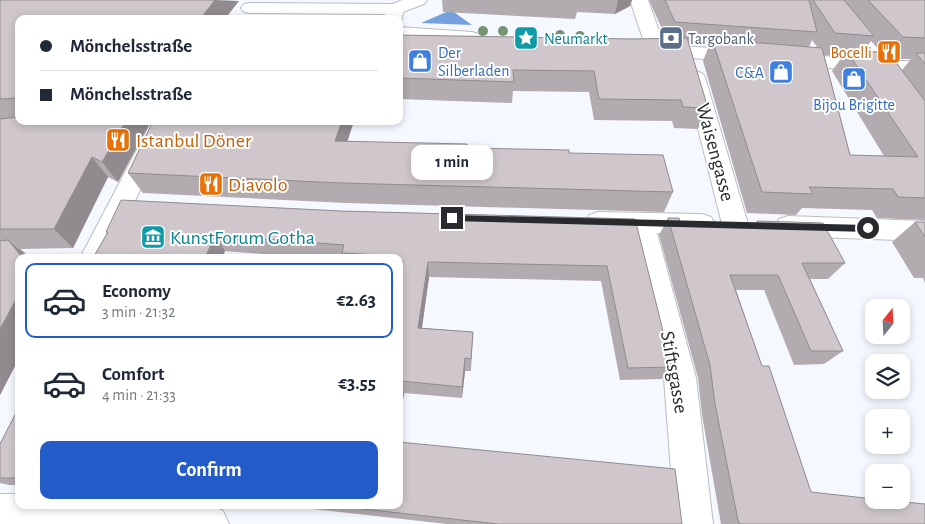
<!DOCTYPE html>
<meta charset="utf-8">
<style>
:root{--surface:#fff;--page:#f2f2f3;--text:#1f2937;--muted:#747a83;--line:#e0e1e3;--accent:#235bc8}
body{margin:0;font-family:"Alegreya Sans",sans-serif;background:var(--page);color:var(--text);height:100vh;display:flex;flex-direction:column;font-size:19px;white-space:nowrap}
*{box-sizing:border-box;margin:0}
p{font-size:16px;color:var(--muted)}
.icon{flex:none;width:28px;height:28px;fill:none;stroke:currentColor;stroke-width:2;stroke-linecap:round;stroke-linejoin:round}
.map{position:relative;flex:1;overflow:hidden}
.panel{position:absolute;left:15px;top:254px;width:388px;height:255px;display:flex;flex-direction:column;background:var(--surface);border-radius:10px;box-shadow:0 2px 8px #0003}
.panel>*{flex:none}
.top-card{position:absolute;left:15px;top:15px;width:388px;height:110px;border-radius:10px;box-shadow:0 2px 8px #0003;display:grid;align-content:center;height:110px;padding:0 25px;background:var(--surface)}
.needle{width:32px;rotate:18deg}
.controls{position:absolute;left:865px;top:299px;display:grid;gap:10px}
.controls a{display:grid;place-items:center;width:45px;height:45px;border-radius:10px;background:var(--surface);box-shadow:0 2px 8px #0003;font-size:25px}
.end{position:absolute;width:22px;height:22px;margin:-11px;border:6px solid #282a2d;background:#fff;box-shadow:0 0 0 2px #fff}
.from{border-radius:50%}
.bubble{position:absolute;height:35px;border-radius:10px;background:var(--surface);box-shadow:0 2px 8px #0003;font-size:16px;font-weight:700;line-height:35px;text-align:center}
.top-card b{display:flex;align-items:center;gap:18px;height:48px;font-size:19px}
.top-card b+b{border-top:1px solid var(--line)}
.top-card i{width:12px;height:12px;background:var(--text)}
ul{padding:9px 0 0;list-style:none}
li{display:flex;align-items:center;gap:15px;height:75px;margin:0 10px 8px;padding:0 15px;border:2px solid transparent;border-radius:10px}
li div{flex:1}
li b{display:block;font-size:19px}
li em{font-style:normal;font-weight:700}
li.selected{border-color:var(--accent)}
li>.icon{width:45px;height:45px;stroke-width:1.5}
.button{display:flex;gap:10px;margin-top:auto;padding:10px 25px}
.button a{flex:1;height:58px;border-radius:10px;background:var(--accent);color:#fff;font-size:20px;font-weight:700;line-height:58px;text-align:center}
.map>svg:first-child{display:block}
</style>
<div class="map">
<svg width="925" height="524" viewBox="0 0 925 524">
<rect width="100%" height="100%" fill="#f5f8fe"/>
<path fill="#76a0de" d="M451,10L472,25L421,23Z"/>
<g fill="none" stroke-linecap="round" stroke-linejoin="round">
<defs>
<path id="street" d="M402,0H427L424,4L403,12L402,19L399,23V19H384L385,14L250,13L244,12L241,8L244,4L250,3L393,4Z
M630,0H648L664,45L744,50L751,52L754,56L751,60L744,62L650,55L645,50L646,48Z
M399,27L472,32L479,34L482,38L479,42L472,44L399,39Z
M789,53L880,61H925V73H880L782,63L779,59L782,55Z
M695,71L702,73L705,77L748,224L744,231L735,234L726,231L722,224L685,77L688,73Z
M152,121H174L107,258H80Z
M598,212L702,214L711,217L715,224L711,231L702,234L657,233L696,378L713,524H675L664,378L630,233L598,232L589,229L585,222L589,215Z
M788,216L925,221V241L788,236L779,233L775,226L779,219Z
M0,494H19V505H210L223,511L229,524H0Z"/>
</defs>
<use href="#street" stroke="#b9bdc4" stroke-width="2"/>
<use href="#street" fill="#fff" fill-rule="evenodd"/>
</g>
<g fill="#769473">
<circle cx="483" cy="31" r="5"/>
<circle cx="503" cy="31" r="5"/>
<circle cx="523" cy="32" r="5"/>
<circle cx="560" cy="35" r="5"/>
<circle cx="580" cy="36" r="5"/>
</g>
<path fill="#b2abaf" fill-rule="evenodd" d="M0,0L239,1L19,19V121H151L118,182L108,177L73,248L21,249L26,254H24L19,258V358L0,395Z
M442,0H632L630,6L615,14L577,12L575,19L443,12Z
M649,0H925V220L877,218L872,210L802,208L796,215L747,213L703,61L709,46L689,45L708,108L698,129L674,128L672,121L594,120L589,92L513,91L512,103L399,99V35L632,39L666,38ZM812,40L817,47H809ZM871,41L881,52L864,51ZM824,55L842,57L832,71L884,156L850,155ZM894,59H911L902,70Z
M153,121H354L347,141L569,153L673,192L664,212L346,203L143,193L128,173Z
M341,211L635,219L672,367L662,379L620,380L601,281L429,277L422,328L473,332L471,371H465L462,398L404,393L399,424V283L400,276L399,271V258H312L225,251L222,258H93L107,233L106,232Z
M668,218L680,223L755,224L757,221L845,263L828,279H810L843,351L824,364L794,365L764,290H736L762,366L811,492L925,524H721L702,415L698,378L659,235Z
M915,222H925V283L923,278H914L892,242Z
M19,407V485H9L0,483V444Z
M277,505H399L682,524H447Z"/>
<path fill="#918b8f" d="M215,0L239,1L225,19H200Z
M618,0H632L630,6L615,14Z
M126,121H151L118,182L102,162Z
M342,121H354L341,161L335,141Z
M92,157L108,177L73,248L54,229Z
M215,235L225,251L222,258H205Z
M8,240L29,258H23Z
M428,262L429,277L420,341L418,328Z
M19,294V358L0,395V329Z
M465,358V371L462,398V387Z
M401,381L404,393L399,424V394Z"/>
<path fill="#cfc7cc" stroke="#918b8f" d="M0,0H215L200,19H19V98L0,99Z
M665,0H809L817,32L675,22Z
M813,0H844L874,36L835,33Z
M868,0H925V38L903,37Z
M399,35L632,39L687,38L708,108L683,107L681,100L599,99L594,71L513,70L514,82L399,78Z
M712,39L822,48L850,155L918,157L846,50L889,53L925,101V198L898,197L893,189L809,187L813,194L762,192Z
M916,53H925V64Z
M19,117V121H126L102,162L92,157L54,229H0V119Z
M153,121H342L335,141L467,144V148L569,150V153L663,155L673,192L341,183L128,173Z
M121,200L341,211L635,219L672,367L628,368L607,266L428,262L418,328L473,332L471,359L465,358L462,387L401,381L399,394V283L403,261H399L398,256L342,253L344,245L215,235L205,258H93L108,232H106Z
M668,218H679L680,223L758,224L757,221L823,223L845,263H802L843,351H811L778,275H730L762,366H769L811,492L874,499V500H884L925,504V524H740L738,520L715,404L710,365Z
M915,222H925V237Z
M8,240L23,258H19V294L0,329V241Z
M19,407V478H0V444Z
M399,442L675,469L682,524H498L327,505H399Z"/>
<path fill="#282a2d" d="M452,215L868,225L872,228L868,232L452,221L448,218Z"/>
<defs>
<symbol id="sight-square" viewBox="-11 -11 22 22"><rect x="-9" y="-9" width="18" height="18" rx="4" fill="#0f9aa8" stroke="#fff"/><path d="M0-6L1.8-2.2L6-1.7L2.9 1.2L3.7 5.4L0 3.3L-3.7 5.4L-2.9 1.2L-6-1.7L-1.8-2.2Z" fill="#fff"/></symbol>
<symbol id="bank-square" viewBox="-11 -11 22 22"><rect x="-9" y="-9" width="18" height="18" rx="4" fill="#5c6f8a" stroke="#fff"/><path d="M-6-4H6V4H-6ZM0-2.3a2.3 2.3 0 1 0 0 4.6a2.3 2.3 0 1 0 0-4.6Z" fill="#fff"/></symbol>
<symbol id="restaurant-square" viewBox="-11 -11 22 22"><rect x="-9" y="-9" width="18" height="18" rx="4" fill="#e8710a" stroke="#fff"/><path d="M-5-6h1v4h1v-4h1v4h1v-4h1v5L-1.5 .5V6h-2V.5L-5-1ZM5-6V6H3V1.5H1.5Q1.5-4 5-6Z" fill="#fff"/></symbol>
<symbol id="shop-square" viewBox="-11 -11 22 22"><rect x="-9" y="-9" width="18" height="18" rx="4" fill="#3f7fe0" stroke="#fff"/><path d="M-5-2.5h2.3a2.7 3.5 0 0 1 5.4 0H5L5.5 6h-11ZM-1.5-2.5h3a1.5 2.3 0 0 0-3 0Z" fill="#fff"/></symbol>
<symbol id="museum-square" viewBox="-11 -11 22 22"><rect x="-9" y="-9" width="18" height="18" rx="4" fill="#0f9aa8" stroke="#fff"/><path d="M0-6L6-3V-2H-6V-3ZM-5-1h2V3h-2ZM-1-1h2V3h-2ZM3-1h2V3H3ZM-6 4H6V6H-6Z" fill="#fff"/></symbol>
</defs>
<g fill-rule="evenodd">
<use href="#sight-square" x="512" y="24" width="28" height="28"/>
<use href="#bank-square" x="657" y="24" width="28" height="28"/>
<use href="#restaurant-square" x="875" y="38" width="28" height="28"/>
<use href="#shop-square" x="406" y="47" width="28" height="28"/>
<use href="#shop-square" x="767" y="58" width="28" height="28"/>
<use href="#shop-square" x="840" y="65" width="28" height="28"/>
<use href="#restaurant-square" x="104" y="126" width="28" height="28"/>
<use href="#restaurant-square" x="197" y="170" width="28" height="28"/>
<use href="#museum-square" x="139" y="223" width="28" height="28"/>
</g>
<g text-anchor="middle" stroke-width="4" stroke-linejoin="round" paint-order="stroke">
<g font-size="16" fill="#0d838f" stroke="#fff" text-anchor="start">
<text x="544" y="44">Neumarkt</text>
</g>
<g font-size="16" fill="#4e5e75" stroke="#fff" text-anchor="start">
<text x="688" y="44">Targobank</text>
</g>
<g font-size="16" fill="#366cbe" stroke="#fff" text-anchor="start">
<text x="438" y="58">Der<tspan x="438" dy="18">Silberladen</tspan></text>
<text x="764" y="78" text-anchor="end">C&amp;A</text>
<text x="854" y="110" text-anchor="middle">Bijou Brigitte</text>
</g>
<g font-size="16" fill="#c56008" stroke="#fff" text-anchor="end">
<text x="872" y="58">Bocelli</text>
</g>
<g font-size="20" fill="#c56008" stroke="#fff" text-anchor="start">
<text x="136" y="147">Istanbul Döner</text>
<text x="228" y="191">Diavolo</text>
</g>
<g font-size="20" fill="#282a2d" stroke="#fff">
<text transform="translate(716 152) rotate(75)" y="7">Waisengasse</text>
<text transform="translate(675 372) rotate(80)" y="7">Stiftsgasse</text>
</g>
<g font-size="20" fill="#0d838f" stroke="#fff" text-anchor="start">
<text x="170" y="244">KunstForum Gotha</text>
</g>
</g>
</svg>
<div class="controls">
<a><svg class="needle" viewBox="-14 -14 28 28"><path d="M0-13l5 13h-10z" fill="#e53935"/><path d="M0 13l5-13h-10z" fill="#747a83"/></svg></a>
<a><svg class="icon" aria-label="layers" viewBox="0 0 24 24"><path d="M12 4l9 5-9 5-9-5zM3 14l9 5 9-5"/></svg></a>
<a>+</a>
<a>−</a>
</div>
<i class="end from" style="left:868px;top:228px"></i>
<i class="end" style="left:452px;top:218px"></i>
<div class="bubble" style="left:411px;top:145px;width:82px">1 min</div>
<div class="top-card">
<b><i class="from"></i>Mönchelsstraße</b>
<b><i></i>Mönchelsstraße</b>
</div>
<section class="panel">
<ul>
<li class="selected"><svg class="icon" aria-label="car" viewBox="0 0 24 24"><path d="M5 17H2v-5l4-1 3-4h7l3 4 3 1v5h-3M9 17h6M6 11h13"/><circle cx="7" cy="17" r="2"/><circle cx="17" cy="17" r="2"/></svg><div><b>Economy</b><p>3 min · 21:32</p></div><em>€2.63</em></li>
<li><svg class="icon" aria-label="car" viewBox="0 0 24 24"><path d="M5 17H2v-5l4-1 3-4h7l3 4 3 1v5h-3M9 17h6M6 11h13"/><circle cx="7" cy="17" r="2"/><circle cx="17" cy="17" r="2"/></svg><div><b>Comfort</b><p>4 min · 21:33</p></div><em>€3.55</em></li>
</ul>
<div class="button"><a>Confirm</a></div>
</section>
</div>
